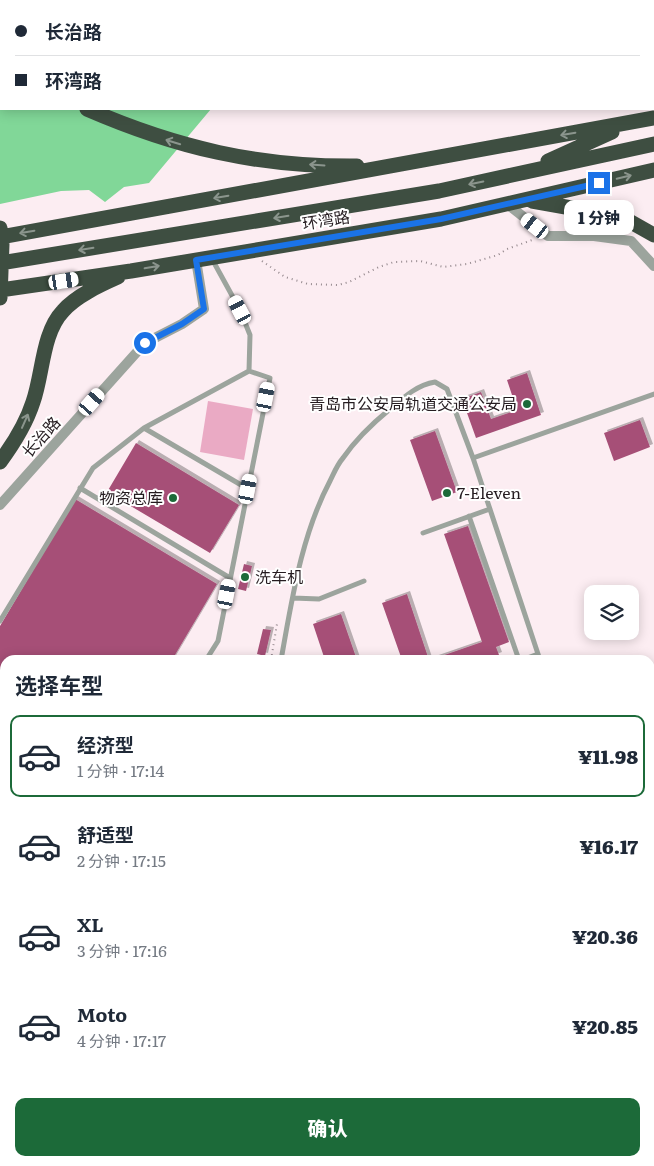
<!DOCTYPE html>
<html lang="zh">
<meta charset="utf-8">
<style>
:root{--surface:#fff;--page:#f6f6f7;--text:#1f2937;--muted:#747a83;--line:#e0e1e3;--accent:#1c6a39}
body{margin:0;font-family:Literata,"Noto Sans SC",serif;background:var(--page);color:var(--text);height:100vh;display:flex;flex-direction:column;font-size:19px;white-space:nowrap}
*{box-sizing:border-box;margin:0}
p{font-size:16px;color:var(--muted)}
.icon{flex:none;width:28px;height:28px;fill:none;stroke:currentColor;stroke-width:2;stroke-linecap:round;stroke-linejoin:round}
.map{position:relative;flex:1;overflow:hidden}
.details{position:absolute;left:0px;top:655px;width:655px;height:511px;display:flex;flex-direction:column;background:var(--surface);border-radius:15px 15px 0 0;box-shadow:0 2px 12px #0003}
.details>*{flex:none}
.banner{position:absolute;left:0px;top:0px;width:655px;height:110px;box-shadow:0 2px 12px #0003;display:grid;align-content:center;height:110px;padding:0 15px;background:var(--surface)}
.fabs{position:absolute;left:584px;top:585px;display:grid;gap:10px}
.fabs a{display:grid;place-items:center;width:55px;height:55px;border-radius:10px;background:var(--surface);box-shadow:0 2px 12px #0003;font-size:25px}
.end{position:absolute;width:22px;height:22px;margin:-11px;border:6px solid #1a73e8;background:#fff;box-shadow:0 0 0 2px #fff}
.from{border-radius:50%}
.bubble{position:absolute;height:35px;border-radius:10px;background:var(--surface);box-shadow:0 2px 12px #0003;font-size:16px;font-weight:800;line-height:35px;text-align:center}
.car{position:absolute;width:15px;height:30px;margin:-15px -8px;border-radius:6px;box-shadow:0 0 4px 1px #0007;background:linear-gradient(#fff 24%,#345 0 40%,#fff 0 76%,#345 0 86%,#fff 0)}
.banner b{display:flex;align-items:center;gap:18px;height:48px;font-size:19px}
.banner b+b{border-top:1px solid var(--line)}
.banner i{width:12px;height:12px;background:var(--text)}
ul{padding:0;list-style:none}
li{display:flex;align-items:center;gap:15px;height:82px;margin:0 10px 8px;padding:0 5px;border:2px solid transparent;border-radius:10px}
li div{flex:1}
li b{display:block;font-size:19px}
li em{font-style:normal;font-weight:800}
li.selected{border-color:var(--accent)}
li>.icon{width:45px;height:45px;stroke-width:1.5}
h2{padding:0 15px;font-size:22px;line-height:60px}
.cta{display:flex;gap:10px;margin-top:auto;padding:10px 15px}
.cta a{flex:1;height:58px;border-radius:10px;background:var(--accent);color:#fff;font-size:20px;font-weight:800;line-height:58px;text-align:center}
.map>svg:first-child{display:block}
</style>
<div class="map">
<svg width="654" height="1166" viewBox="0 0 654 1166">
<defs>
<filter id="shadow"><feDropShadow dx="3" dy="-3" stdDeviation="0" flood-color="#0004"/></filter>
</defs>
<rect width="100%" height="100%" fill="#fcedf2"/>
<path fill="#eaaac4" d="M208,401L253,409L244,460L200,452Z"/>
<path fill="#81d798" d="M0,0H301L1,1V109H211L149,183L124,187L105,202L89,190L61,191L0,204Z"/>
<path fill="#a65077" filter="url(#shadow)" d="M527,373L541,415L476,438L462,399L481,392L491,419L517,410L507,380Z
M640,420L650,447L614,461L604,433Z
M435,431L457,492L432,501L410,440Z
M136,443L239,505L210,553L107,492Z
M75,499L217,584L172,660H5V880L0,877V626Z
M468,526L509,642L496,647L499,655L485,660H430L482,642L444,534Z
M244,564L252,566L246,591L238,589Z
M407,594L429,660H402L382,603Z
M341,614L357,660H325L313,624Z
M263,629L271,630L265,656L257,654Z
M32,1161H191L190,1166H32Z
M212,1161H320L319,1166H211Z"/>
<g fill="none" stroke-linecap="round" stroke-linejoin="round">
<path stroke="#968a8f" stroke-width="2" stroke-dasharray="1 4" stroke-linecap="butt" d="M262,261L285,277L308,284L338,285L349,282L379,267L394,262L420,261L443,267L467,264L498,255L507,249L535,239
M271,660L277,624"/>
<path stroke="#9ca49d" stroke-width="5" d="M144,428L248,489
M80,488L230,578
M469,516L519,660
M423,533L490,509
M293,598L319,599L364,581
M0,621L93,468L144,428L249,371
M206,660L218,641L270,378L249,371L250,335L240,310L212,259
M281,660C292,600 301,536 330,481C334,473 337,465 343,458C356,439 373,423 390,409C404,397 417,385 435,382L447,389L473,458
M522,660L538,654
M540,660L473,458L654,394
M464,1161L466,1166
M23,1166L24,1161
M194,1166V1161
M328,1166L329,1161"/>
<path stroke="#9ca49d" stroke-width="10" d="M612,0L614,1
M507,204L548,236H594L631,241L654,266
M0,505L145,343L182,324L204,309L196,260"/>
<path stroke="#3e4e41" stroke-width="15" d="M0,68H1
M87,109C177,148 258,167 357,166
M548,161L612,132
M532,201L622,217L654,235
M0,228L2,244L0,298
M0,237L654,118
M0,263L439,191L654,144
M0,290L131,271L441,219L654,170
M0,462C14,443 26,424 33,402C43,374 42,333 63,311C76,296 100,285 118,277"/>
</g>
<defs><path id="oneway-shaft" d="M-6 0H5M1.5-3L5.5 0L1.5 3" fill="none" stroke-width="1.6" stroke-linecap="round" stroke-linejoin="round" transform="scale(1.25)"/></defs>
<g stroke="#8b958d">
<use href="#oneway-shaft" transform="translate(568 134) rotate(170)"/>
<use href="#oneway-shaft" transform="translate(173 142) rotate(-163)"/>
<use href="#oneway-shaft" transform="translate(317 165) rotate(-176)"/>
<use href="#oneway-shaft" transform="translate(624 177) rotate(-13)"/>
<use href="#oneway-shaft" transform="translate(476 183) rotate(168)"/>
<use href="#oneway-shaft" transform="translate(221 197) rotate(170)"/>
<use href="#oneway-shaft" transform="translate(281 217) rotate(171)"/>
<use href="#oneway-shaft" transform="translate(27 232) rotate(170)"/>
<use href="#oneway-shaft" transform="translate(86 249) rotate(171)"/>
<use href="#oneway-shaft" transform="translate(152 267) rotate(-10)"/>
<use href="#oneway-shaft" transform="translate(25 421) rotate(-66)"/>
</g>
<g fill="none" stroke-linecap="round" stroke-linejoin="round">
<path stroke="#1a73e8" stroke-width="6" d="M145,343L182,324L204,309L196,260L441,219L599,183"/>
</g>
<g fill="#1c6a39" stroke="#fff" stroke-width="2">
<circle cx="527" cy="404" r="5"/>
<circle cx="447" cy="493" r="5"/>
<circle cx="173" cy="498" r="5"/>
<circle cx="245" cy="577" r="5"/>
</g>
<g text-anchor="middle" stroke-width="4" stroke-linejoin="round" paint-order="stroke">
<g font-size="16" fill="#251c20" stroke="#fff">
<text transform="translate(326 220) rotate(-9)" y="6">环湾路</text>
<text transform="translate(41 437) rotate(-48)" y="6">长治路</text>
</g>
<g font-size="16" fill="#251c20" stroke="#fff" text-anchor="end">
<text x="517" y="410">青岛市公安局轨道交通公安局</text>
<text x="457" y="499" text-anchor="start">7-Eleven</text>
<text x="163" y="504">物资总库</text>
<text x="255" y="583" text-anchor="start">洗车机</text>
</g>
</g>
</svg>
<div class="fabs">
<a><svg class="icon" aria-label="layers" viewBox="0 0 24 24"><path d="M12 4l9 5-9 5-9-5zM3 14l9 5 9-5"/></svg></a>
</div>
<i class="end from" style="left:145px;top:343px"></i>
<i class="end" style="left:599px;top:183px"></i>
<div class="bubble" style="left:564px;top:200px;width:70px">1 分钟</div>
<i class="car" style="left:535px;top:226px;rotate:308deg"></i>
<i class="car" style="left:64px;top:281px;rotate:81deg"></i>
<i class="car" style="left:240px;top:310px;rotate:332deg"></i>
<i class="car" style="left:266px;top:397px;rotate:11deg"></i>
<i class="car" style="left:92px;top:402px;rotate:41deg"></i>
<i class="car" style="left:248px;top:489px;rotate:11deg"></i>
<i class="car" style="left:227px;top:594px;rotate:11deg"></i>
<div class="banner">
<b><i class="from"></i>长治路</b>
<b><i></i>环湾路</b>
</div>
<section class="details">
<h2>选择车型</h2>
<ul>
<li class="selected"><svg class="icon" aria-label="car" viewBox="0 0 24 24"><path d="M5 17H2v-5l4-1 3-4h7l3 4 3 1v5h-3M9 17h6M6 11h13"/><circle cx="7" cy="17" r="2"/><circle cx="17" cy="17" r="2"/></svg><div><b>经济型</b><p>1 分钟 · 17:14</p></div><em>¥11.98</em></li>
<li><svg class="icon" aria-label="car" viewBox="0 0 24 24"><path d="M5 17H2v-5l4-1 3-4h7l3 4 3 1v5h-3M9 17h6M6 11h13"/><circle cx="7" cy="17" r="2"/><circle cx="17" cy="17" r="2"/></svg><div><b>舒适型</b><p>2 分钟 · 17:15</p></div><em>¥16.17</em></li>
<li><svg class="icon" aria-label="car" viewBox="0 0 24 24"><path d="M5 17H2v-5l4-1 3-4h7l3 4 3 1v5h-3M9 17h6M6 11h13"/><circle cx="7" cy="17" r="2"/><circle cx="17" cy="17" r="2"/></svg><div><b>XL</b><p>3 分钟 · 17:16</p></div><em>¥20.36</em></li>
<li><svg class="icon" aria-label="car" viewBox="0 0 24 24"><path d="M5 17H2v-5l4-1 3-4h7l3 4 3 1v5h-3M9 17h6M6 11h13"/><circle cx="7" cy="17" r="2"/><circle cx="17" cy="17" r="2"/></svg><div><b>Moto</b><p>4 分钟 · 17:17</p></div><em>¥20.85</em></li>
</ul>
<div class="cta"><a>确认</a></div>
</section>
</div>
